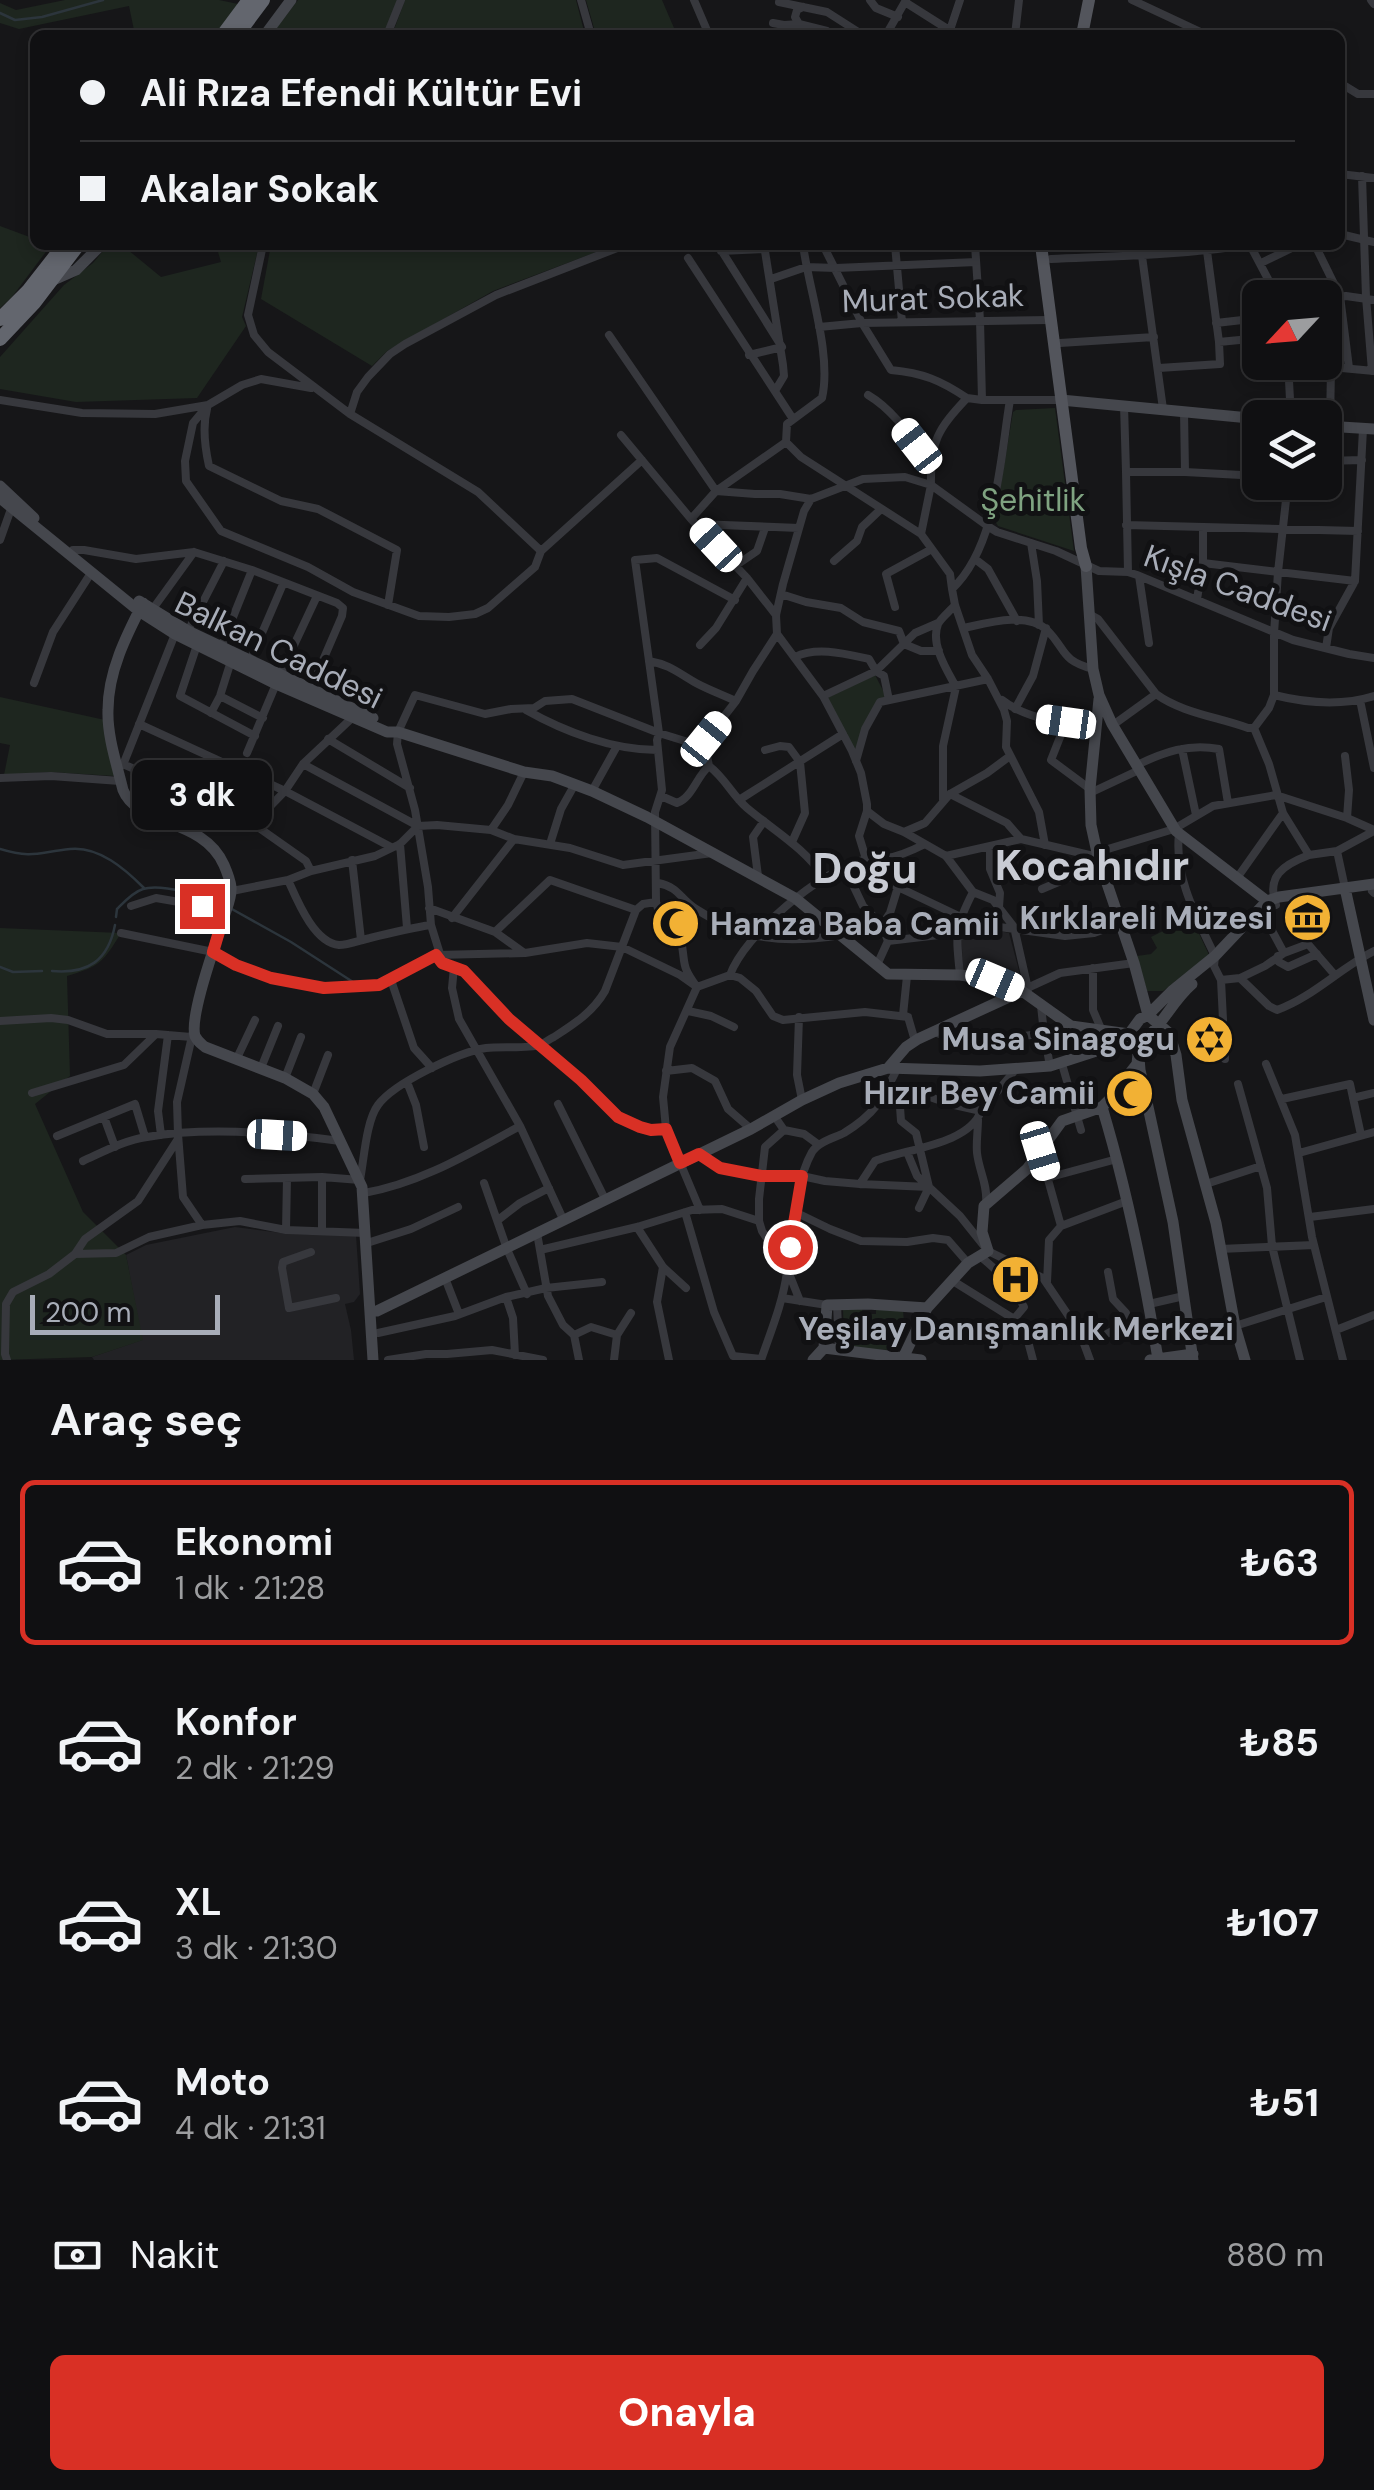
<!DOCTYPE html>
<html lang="tr">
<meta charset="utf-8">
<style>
:root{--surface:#101012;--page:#19191b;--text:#f1f3f6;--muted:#9c9d9f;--line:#303032;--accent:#d93025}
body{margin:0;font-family:"DM Sans",sans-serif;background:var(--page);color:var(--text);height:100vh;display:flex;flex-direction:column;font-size:38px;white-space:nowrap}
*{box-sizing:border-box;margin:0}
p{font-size:32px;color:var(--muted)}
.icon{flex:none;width:55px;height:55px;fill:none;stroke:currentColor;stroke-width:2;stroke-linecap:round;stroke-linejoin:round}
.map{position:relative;height:1360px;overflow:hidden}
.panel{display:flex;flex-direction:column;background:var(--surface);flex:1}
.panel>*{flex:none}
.hud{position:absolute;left:30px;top:30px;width:1315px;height:220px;border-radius:15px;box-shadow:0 5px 15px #0003,0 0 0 2px var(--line);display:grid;align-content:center;height:220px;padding:0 50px;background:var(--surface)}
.needle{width:65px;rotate:244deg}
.fabs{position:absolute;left:1242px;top:280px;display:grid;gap:20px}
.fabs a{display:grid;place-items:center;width:100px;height:100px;border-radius:15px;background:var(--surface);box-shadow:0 5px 15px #0003,0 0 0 2px var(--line);font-size:50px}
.scale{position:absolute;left:30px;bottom:25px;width:190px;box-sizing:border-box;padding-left:10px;border:5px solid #a8adb8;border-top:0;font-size:28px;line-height:35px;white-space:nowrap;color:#a8adb8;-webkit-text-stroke:8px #111113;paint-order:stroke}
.end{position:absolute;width:45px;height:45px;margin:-22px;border:12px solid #d93025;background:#fff;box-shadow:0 0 0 5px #fff}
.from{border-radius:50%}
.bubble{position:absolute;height:70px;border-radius:15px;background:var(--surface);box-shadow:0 5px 15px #0003,0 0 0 2px var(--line);font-size:32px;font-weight:800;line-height:70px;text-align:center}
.car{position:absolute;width:30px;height:60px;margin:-30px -15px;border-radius:12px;box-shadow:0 0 8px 2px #0007;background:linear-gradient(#fff 24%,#345 0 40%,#fff 0 76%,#345 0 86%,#fff 0)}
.hud b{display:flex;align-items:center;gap:35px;height:95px;font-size:38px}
.hud b+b{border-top:2px solid var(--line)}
.hud i{width:25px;height:25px;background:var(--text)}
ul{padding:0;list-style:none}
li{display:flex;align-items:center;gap:30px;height:165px;margin:0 20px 15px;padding:0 30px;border:5px solid transparent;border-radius:15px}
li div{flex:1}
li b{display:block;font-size:38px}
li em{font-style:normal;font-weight:800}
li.selected{border-color:var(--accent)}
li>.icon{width:90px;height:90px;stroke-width:1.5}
h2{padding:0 50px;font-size:45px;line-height:120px}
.pay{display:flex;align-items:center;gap:25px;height:110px;padding:0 50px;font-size:38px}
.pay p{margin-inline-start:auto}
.action{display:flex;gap:20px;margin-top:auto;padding:20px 50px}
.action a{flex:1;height:115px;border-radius:15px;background:var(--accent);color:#fff;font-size:40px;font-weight:800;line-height:115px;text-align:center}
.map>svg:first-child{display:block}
</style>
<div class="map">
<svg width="1374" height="1360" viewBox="0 0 1374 1360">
<rect width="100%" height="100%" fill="#161618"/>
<path fill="#222225" d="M961,923L1009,933L1022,982L1013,984L963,974Z
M235,1227L289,1234L356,1235L360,1294L354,1302L345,1304L351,1330L354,1360H94L92,1357L142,1340L126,1255L146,1245Z"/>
<path fill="#1e261f" d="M65,0H219L238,4L216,35H135L129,6L19,29L0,23V3L16,10Z
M298,0H398L383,35H271Z
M405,0H576L585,35H392Z
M586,0H662L677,35H596Z
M0,226L35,239V245H51L12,297L0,308Z
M108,245H122L161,277L221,262L216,245H259L242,317L246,326L197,398L76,402L0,389V357L64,285L93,263Z
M271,245H615L493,291L387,351L372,366L261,299Z
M1055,408L1074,551L998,526L995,521L1013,412L1016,410Z
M875,675L887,698L876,703L858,747L852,751L825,699Z
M0,697L105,720L115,776L50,772L4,775L10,745L0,743Z
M1195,925L1209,955L1163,991H1147L1137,956L1151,954L1157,948L1151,937L1167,929H1177Z
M0,928L121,933C103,962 101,966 67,976L70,1076L35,1104L83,1212L126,1255L143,1340L92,1357L0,1360Z
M862,1308L863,1314H876V1309L903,1310L904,1322L901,1343H889V1350L844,1348L843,1309Z"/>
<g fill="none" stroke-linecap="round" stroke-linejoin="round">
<path stroke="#2c353c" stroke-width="2.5" d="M0,13L15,20L42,17L103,0
M0,849C33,859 39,852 70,849C99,846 125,869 144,888
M230,908L291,942L353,982
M116,917L117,909C124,902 133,892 143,889C160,883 207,896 223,904
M0,967L13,972L42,971
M52,971C88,974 108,961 115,925"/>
<path stroke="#37383d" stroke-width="8" d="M581,0L591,35
M694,0L709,35
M870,0L876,8L898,17
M1132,0L1207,35
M1371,0L1374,4
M779,2L827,12L863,35
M905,2L957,35
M803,7L797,10L795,17L799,24L827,31L833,35
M773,23L784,25L799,24
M950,30L960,0
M387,35L401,0
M886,35L906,0
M1015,35L1019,0
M1340,83L1358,94H1374
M1340,174L1374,178
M1362,176L1366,297L1372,371
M1340,234L1374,242
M263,245L248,315L254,335L268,352L350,414L478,492L541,551L642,460
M718,245L782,347L749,355
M764,245L783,365L784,376L775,391
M803,245C809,290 832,355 822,398L787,424L786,442L801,457L921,534
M823,245L862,323L891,370C923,373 940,380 967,398
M895,245L902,322
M975,245L980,320L982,400
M1250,245L1278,298
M1315,245L1340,296L1349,368
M721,251L765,249
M1142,256L1163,409
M688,258L793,419
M1051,259C1116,256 1182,255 1246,245
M1261,263L1298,245
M771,279L806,267L836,268L976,262
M1325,298L1346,296L1374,300
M1216,323L1260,318
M819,327L862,323L1049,320
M609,335L716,491L755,494H780L811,499L863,479L905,477L931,485C930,441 938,429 967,398L982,400H1061
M1219,342L1260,338
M1060,343L1154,337
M1288,362L1291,418
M1289,367H1331L1374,371
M1159,368L1220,364L1219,342L1207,251
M868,395C895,411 912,439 930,463
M0,400L82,413L155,414L208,405L242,385L261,379L311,388
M1010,400C1000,459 997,547 952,589L950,574L921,534L931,485L989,527L997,532L1056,551L1099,571L1128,572L1137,575L1293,640L1349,654L1374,658
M208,405L193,423L185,461L186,481L221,531L308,567L353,592L419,616L449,617L475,614L488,608L535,567L541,551
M1124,405L1126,472
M207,409C202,428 205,448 209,466L281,501L318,509L397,550L388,605
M1184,411L1185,472
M350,414L357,392L368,377L390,354L405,344L496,295L625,245
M1330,426L1331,367
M621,435L691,519
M1325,461L1362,460
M697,524L799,528
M1126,525L1358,531
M0,540L11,509
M1031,543L1037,581L1039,625
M73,550H84L136,559L194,552L252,570L337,603L343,608L342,616L311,688
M975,559L988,569L1017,621
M834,561L857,541L862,527L881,509
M1203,563L1355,581
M735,566L757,551L765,528
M1128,572L1126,472H1185L1260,476
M1139,576L1149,643
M952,589L955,605L972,655L988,679L1004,710L1007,721L1006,747L1039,812L1045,845
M781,594L806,602L841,608L863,622L899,631L904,644L921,651H939
M1197,599L1203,563V527
M895,607L886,574L930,550
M152,610L194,552
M1089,614L1098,619L1156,694C1182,713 1218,717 1248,728H1254
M776,615L747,578L691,519L716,491L786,442
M964,628C987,623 1027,611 1047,630C1067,650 1060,660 1093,669
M188,631L224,561
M777,634L823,696L852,751L861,773L867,804V811L859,836L866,859L881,879L961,917L992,926L1065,936L1094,933L1121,923
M197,645L180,696L255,736
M700,645L716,628L747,578
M221,647L252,570
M1326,648L1329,628L1355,581L1363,429
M795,657C817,646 846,654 869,659L876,671L884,676L889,700
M250,661L283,584
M649,661C671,665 678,673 696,683C709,690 723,695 736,701
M280,675L317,596
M34,683L53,632L91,573
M1274,695C1306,703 1342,706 1374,696
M220,696L263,718
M823,696L876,671L915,633L938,623
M1002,700C1026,719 1067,725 1097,726
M1360,700L1374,768
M1015,709L1033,676L1046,628
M526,710C565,732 613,750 657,750
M211,713L220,696L231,661
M1066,722L1051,760L1090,789
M139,724L285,791L391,847
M1113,725L1156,694
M1254,728L1269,708L1274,695V634L1278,572L1288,482
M1254,728L1269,764L1283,813L1309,855L1337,851L1374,831
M328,739L410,788
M1182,749L1196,815
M765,750L780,746L789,747L800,762L805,813L792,842
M247,753L276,684
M1345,756L1349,790L1347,818
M856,761L865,729L880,702L988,679
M123,764L245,818L306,861L311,871
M303,764L418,826
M123,765L175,634
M1137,765C1164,752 1189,743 1219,749L1228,803
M709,766C725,778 732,795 747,808C777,833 802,846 825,878
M0,778L51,776L120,781
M592,791L617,746
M1090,793L1139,770
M950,794L1007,823L1021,839
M661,796L677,803C692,798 697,776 709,766L706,751L701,746L736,701L753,671L777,634L776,615L783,584L804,511L811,499
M739,800L843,734
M943,800V746L956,687C947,670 930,645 938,624C941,618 950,611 955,605
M867,811L884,824L904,832L946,856L973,892L993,900L1014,927L1028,989
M253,824L285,791L303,764L353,717
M491,830L508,805L524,772
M904,832L925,823L950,794L987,773L1010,756
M1179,834C1174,877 1197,918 1215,956L1214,966L1221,980L1225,1059
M400,844L407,928
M550,844L561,809L575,784
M990,846V869L1000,893L999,907
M1337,851L1345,888
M1098,852L1174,829L1213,806L1276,795L1347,818L1374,830
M946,856L1021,839L1098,857
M352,860L361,940
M758,876L753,837L764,821
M1237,878L1283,813
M288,880C297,900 314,943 339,945C348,945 361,940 370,938C390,933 410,928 431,925
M658,883C679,887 680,899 696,909C746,941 784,944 841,935
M854,887L863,906L882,925
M1042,889L1082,872L1098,857
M232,891L288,880L311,871L375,856L400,844L418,826L437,825L491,830L514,839L570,848L623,865L712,853
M1372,891L1374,893
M1276,905C1266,876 1283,865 1309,855
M131,906L156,898L202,906L224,915
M429,908L495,932L523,952
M1263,914L1284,953L1308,944L1334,974
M452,918L514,839
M495,932L550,880L636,910L643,904L656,902
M121,933L213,952L236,965L271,978L324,988L379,985L436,955L525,953L587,943L622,947L680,975L697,987L730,975L740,978L756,991L773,1016L783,1020L865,1012L908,1017
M681,940L691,907
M888,941L956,933
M1278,956L1279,962L1288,967L1317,954
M877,965L888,941L882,925L890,913L898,887
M454,967L464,971L509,1019L581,1080L619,1117L651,1130L666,1129L700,1210
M1093,968V1010L1102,1031
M730,975C745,934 820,871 863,860C871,858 879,859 887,858C900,856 911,851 923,845
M960,975C956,934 954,929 973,892
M907,976L903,1015L908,1017L915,1041
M1240,978L1265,966L1284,953
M391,980L414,1048L432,1068
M1221,980L1240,978L1269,1006L1277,1010C1313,997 1340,968 1374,951
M1023,990L1060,973L1134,963
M1041,1006L1044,1033L1050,1066
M688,1011L711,1016L734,1027
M799,1017L797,1075L802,1100
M0,1021L51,1018L68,1020L107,1034H156
M193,1032L177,1102L178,1134L183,1197L202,1225
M935,1032L966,1045L1044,1033L1071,1026
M237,1058L255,1020
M1062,1064L1081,1130
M1266,1064L1295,1135L1312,1237L1343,1360
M261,1068L278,1026
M666,1071L692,1068L715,1081L728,1109L751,1129
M285,1078L301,1037
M407,1082L416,1105L424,1147
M1238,1084L1267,1188L1272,1246L1300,1360
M32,1093L124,1065L156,1034L191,1037
M897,1093L924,1095L950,1104L981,1111
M899,1093L901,1121L916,1133L929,1187L919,1208
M313,1094L328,1055
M1353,1098L1374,1093
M1282,1099L1350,1084L1361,1135
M558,1104L605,1199
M104,1117L115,1147
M775,1117L784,1130L804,1134L819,1145
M978,1119C978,1131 976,1142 977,1153C979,1171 988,1185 986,1203
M666,1129L663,1097L670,1047L697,987C680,964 686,964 681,940L661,918L656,902L655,812L662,790L657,740L659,733L635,560L657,558L735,600
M784,1130L765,1147L759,1199V1221L762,1231L788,1271L800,1301
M161,1135L158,1111L168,1035
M57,1136L135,1104L145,1137
M1040,1151L1061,1226
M907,1152L917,1176L960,1216L988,1251L1043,1278L1068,1315L1083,1341L1090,1360
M1299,1153L1374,1132
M700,1154L720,1168L761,1176H802L825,1181L860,1184L929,1187
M83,1161C103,1152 125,1140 147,1137C205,1127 282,1133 340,1141
M322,1177V1231
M1047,1178L1117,1159
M245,1179L322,1177L360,1180C364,1160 366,1121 378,1105C394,1083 459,1052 486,1048C501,1046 528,1049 540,1045C545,1043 549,1039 554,1037C574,1024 593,1012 605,991L636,910
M484,1183L507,1249L527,1294
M860,1184L875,1161C904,1149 969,1145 981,1111L1016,1069
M1206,1184L1261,1166
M364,1193C421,1183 470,1153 520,1126
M685,1212L714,1312L733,1356L761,1359
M795,1212L830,1229L861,1241L907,1242L933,1238L948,1240L968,1263
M1310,1217L1374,1209
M563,1219L520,1126L459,1019L452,988L454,967L442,963L436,955L440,954L431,925L428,887L415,810L397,744L398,732L415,695L485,714L511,709L534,708L545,701L572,699L659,733L701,746
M498,1220L520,1203L549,1188
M637,1227L663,1267L686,1288
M286,1230L287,1178
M537,1233L548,1296L563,1325L574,1335L579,1360
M367,1243L411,1229L458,1207
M1220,1249L1314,1245
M540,1250L637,1227L692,1210L722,1209L759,1221
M311,1252L283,1262L282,1268L289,1308L336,1298
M75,1254L116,1253L149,1237L202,1225L240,1221L286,1230L366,1233
M981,1257C999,1272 1013,1285 1024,1307L1014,1319
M663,1267L657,1302L669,1360
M445,1278L459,1314
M953,1281L1014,1319L1025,1330L1033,1360
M1047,1282L1049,1240L1061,1226L1127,1201
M506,1297L513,1318L515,1355
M782,1298L827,1305
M837,1304L839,1349
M1149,1304L1184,1296
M1336,1330L1374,1315
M378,1333L455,1316L506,1297L546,1288L602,1282
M574,1335L591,1327L617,1335
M1105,1335L1121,1326L1126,1313L1113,1299L1108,1272
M1191,1336L1235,1326L1326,1297
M7,1360L5,1354L6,1304L13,1292L49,1274L75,1254L85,1239L138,1201L178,1139
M388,1360L426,1354H447L492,1350L543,1360
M614,1360L617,1335L631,1313
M761,1360C771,1331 783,1302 787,1272C793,1236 794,1184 812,1152C818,1142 834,1138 844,1133C875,1114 882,1100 897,1069"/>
<path stroke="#45474d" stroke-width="11" d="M265,35L291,0
M51,281L76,270L101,245
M1061,400L1260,419
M1325,426L1374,429
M0,486L34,518
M0,498L139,611L175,634L276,684L387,732H398L524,772L552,776L592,791L647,817L795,898L888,974L960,975L995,980L1022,991L1071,1026L1129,1034
M1086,566L1093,669L1099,695L1112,724L1176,831L1267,901L1270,907
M139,601L188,631L373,718
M143,603C126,636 108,672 108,710C107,736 117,765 123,790C138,827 203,817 224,865C227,872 230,879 231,887C232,897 227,907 224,917C217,940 189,1016 195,1036C198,1042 200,1043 205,1047L285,1078L313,1094L324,1107L362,1187L373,1360
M1099,699L1090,789L1091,825L1098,857L1134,963L1148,1015
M1345,888L1374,1020
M1148,1015L1169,1033L1176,1055L1182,1100L1216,1223L1235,1326L1245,1360
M1139,1044C1161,1029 1171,1002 1192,984
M1139,1058L1140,1070L1173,1222L1193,1360
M888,1068L980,1071L1050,1066L1115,1045L1129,1034L1140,1019L1148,1015L1173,990L1215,956L1267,901L1279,897L1374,884
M1102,1107C1127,1190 1144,1274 1158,1359
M377,1311L751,1129L802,1100L839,1083L888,1068L906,1047L918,1039L1022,991
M824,1348L827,1305L868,1304L927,1308
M824,1348L921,1360
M904,1356L927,1308L968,1263L988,1251L982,1232L984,1206L1027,1169L1062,1121L1102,1107L1109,1100L1137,1064L1139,1044
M813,1360L824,1348
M1150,1360L1193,1354"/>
<path stroke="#53555c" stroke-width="12" d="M1082,35L1089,0
M1041,245L1081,548L1086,566"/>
<path stroke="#63666e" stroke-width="14" d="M223,35L249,0
M237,35L263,0
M0,319L28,291L64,245
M0,339L34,303L78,245"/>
</g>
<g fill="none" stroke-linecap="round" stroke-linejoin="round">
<path stroke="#d93025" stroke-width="12" d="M202,906L224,915L213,952L236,965L271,978L324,988L379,985L436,955L442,963L464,971L509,1019L581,1080L618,1117L640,1127L651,1130L666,1129L680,1163L699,1154L720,1168L761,1176H802L790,1247"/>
</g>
<defs>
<symbol id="museum-disc" viewBox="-11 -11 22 22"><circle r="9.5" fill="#f2b134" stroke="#111113"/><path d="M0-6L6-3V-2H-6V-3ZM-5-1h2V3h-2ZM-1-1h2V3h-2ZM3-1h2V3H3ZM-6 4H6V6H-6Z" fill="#111"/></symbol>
<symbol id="mosque-disc" viewBox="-11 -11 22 22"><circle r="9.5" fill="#f2b134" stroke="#111113"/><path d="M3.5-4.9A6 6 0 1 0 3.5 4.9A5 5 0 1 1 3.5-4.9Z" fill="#111"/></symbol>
<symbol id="synagogue-disc" viewBox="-11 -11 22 22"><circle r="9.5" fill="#f2b134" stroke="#111113"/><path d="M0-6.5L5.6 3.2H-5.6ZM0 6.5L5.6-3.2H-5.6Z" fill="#111"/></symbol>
<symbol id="hospital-disc" viewBox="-11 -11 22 22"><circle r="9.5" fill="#f2b134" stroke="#111113"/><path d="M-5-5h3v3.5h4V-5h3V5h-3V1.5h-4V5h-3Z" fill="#111"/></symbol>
</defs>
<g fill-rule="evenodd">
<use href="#museum-disc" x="1280" y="890" width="55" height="55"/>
<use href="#mosque-disc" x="648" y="896" width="55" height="55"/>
<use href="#synagogue-disc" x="1182" y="1012" width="55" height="55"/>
<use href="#mosque-disc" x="1102" y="1066" width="55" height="55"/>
<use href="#hospital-disc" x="988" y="1252" width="55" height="55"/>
</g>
<g text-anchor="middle" stroke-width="10" stroke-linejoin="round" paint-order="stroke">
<g font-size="32" fill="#a8adb8" stroke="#111113">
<text transform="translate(933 298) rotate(-2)" y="11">Murat Sokak</text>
<text transform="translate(1238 588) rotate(20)" y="11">Kışla Caddesi</text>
<text transform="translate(279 650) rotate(26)" y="11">Balkan Caddesi</text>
</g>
<g font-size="32" fill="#7fa381" stroke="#111113">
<text x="1033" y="511">Şehitlik</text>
</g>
<g font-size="32" font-weight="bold" fill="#a8adb8" stroke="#111113" text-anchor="end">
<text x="1273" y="929">Kırklareli Müzesi</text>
<text x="710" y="935" text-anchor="start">Hamza Baba Camii</text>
<text x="1175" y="1050">Musa Sinagogu</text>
<text x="1095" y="1104">Hızır Bey Camii</text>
<text x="1016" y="1340" text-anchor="middle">Yeşilay Danışmanlık Merkezi</text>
</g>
<g font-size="42" font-weight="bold" fill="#c9ccd4" stroke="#111113">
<text x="1092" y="880">Kocahıdır</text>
<text x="865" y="883">Doğu</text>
</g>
</g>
</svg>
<div class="fabs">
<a><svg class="needle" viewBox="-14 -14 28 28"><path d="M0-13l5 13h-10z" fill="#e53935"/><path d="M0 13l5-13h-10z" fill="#9c9d9f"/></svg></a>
<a><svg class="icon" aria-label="layers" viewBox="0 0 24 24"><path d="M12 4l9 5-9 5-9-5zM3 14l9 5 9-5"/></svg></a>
</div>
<div class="scale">200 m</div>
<i class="end from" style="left:790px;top:1247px"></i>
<i class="end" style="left:202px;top:906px"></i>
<div class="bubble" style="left:132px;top:760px;width:140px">3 dk</div>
<i class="car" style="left:917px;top:446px;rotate:322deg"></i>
<i class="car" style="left:716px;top:545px;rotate:317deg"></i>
<i class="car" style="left:1066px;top:722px;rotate:278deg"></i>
<i class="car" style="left:706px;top:739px;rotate:39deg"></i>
<i class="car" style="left:995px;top:980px;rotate:113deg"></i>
<i class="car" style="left:277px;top:1135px;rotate:93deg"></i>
<i class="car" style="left:1040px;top:1151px;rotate:163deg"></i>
<div class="hud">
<b><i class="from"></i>Ali Rıza Efendi Kültür Evi</b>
<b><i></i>Akalar Sokak</b>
</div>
</div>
<section class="panel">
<h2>Araç seç</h2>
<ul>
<li class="selected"><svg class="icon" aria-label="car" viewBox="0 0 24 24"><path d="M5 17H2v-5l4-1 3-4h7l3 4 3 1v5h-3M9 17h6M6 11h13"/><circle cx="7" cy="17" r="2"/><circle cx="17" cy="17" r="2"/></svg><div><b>Ekonomi</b><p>1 dk · 21:28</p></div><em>₺63</em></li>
<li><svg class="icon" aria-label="car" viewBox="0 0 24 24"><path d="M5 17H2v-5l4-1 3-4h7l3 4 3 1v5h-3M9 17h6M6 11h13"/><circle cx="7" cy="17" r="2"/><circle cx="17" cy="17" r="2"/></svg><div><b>Konfor</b><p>2 dk · 21:29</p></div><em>₺85</em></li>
<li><svg class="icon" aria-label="car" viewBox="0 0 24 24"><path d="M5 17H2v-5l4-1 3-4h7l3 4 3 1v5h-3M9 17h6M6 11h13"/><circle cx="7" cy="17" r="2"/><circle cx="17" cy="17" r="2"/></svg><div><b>XL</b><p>3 dk · 21:30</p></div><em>₺107</em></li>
<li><svg class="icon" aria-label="car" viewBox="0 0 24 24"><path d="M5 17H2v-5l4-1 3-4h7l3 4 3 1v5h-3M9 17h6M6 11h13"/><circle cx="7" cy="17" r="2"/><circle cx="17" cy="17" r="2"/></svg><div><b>Moto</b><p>4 dk · 21:31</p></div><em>₺51</em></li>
</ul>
<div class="pay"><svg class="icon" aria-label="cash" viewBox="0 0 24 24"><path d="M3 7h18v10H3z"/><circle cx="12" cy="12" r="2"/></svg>Nakit<p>880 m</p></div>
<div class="action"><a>Onayla</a></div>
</section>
